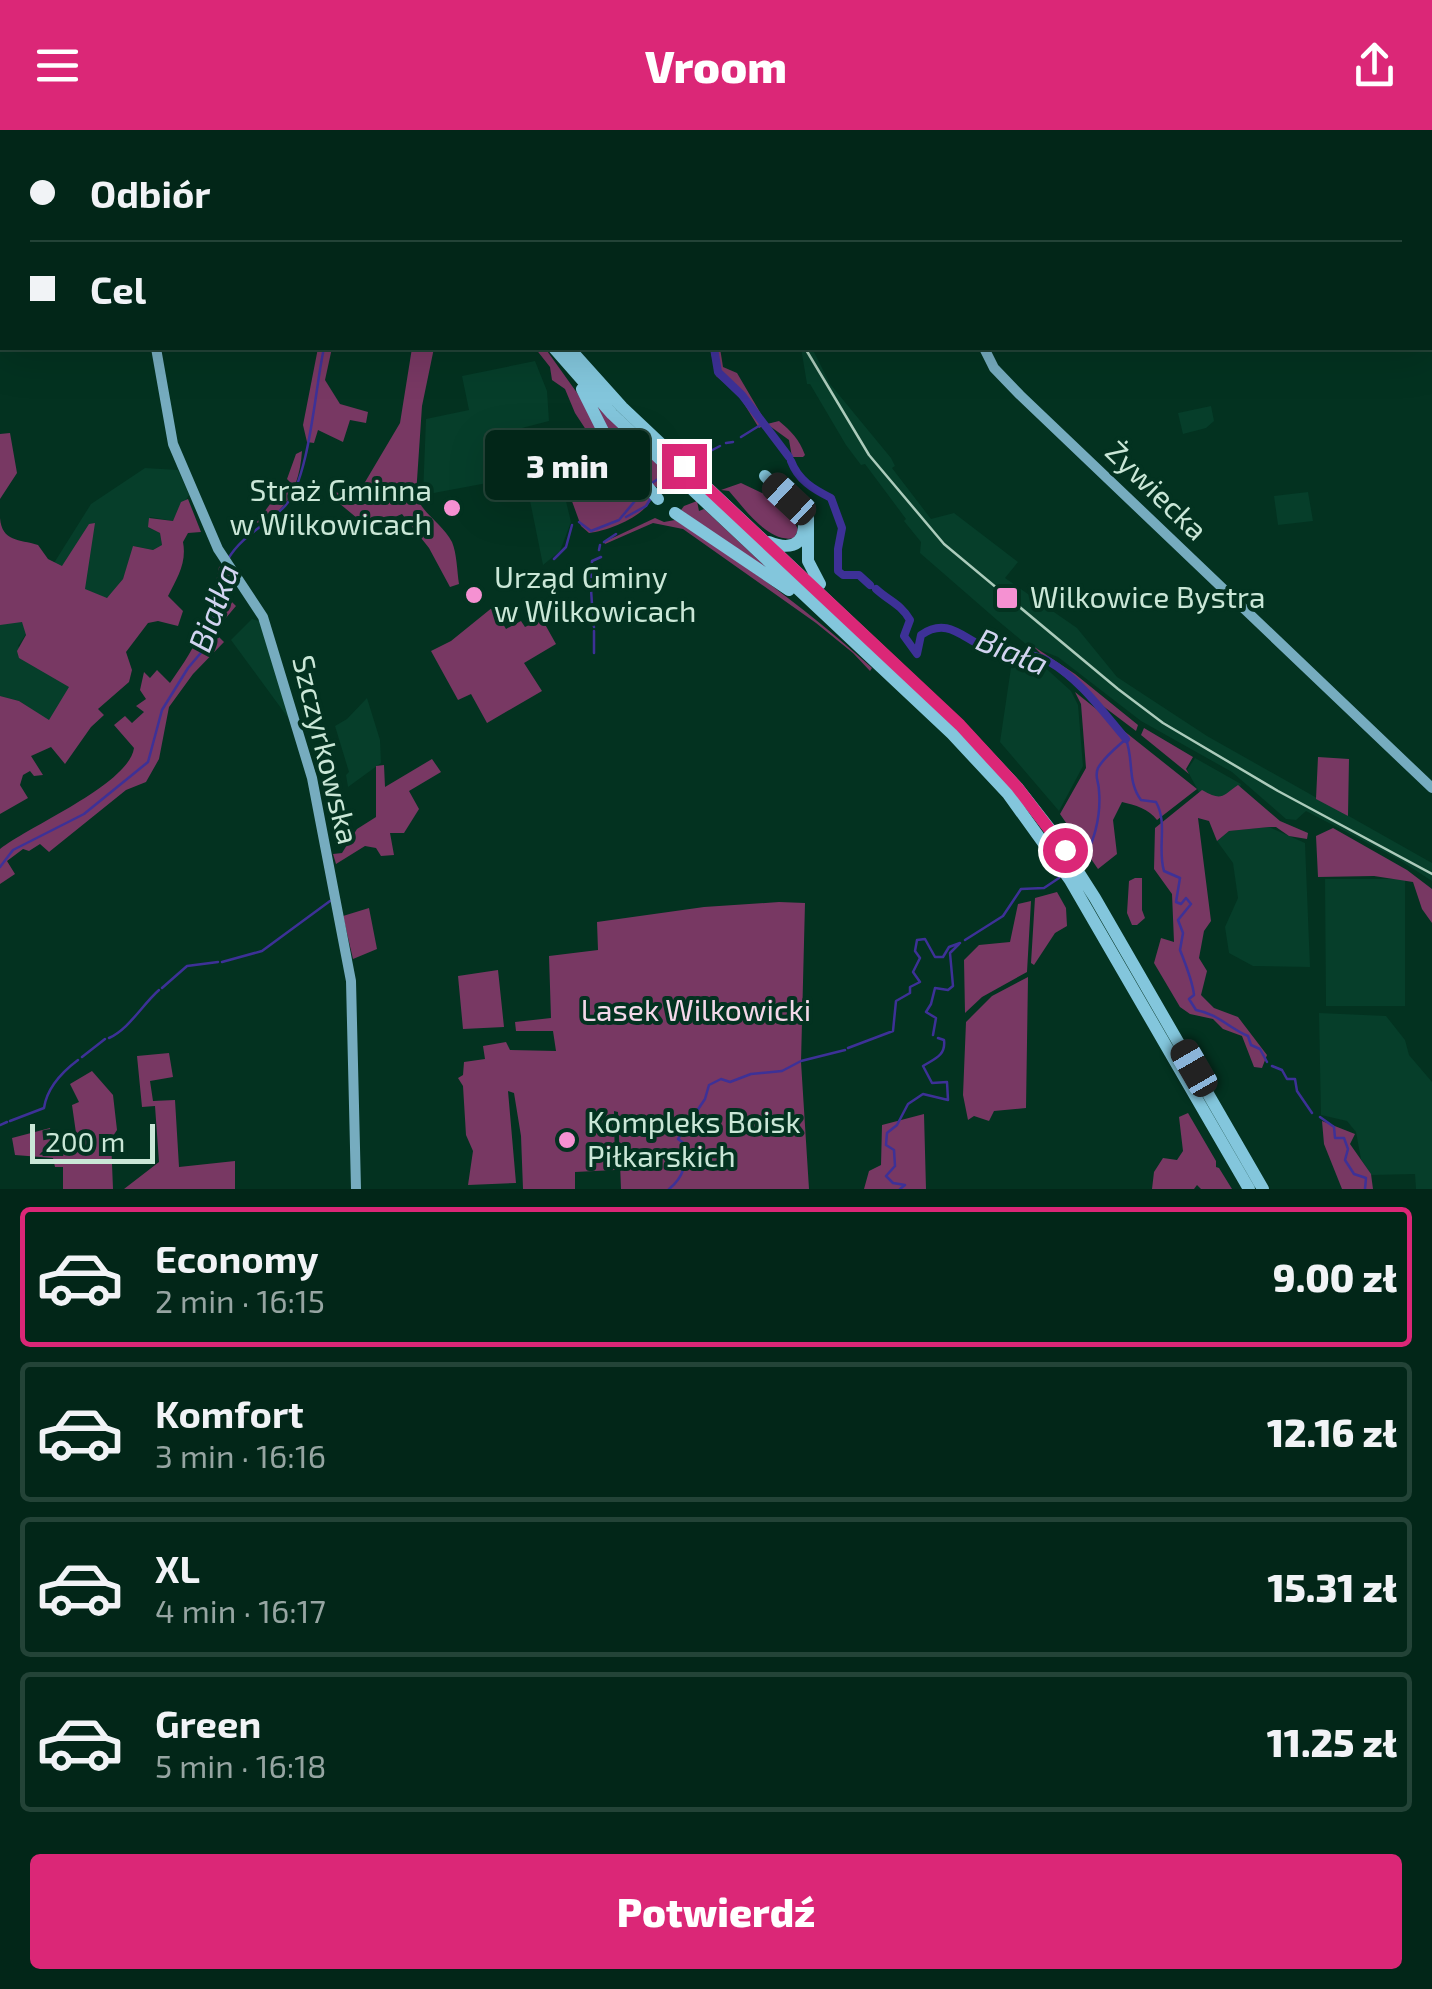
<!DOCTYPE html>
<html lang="pl">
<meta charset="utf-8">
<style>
:root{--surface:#022618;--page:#0c2e21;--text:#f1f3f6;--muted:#96a5a2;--line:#234337;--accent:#db2777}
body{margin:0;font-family:"Exo 2",sans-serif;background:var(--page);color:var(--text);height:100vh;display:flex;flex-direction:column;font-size:38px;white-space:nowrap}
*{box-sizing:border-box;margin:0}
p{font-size:32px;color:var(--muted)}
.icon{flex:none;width:55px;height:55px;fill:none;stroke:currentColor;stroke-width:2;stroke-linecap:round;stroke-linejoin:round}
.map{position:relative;height:1059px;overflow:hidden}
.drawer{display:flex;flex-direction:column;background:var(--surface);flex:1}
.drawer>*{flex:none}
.hud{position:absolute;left:0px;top:0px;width:1432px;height:220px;box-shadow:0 10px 40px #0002,0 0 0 2px var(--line);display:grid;align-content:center;height:220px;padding:0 30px;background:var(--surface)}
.scale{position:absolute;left:30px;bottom:25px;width:125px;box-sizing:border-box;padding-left:10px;border:5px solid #cae7d7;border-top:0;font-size:28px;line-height:35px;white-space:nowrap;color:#cae7d7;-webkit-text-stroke:8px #033220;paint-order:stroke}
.end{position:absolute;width:45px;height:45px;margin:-22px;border:12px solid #db2777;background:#fff;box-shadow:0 0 0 5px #fff}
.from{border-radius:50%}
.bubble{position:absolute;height:70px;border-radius:10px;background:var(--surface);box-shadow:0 10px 40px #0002,0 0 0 2px var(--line);font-size:32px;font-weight:800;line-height:70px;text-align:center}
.car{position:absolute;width:30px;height:60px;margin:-30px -15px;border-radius:12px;box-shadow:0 0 8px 2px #0007;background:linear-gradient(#222 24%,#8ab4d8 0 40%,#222 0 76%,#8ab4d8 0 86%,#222 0)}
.hud b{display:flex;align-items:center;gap:35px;height:95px;font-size:38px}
.hud b+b{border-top:2px solid var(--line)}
.hud i{width:25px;height:25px;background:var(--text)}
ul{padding:18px 0 0;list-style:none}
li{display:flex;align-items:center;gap:30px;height:140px;margin:0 20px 15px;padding:0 10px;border:5px solid var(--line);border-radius:10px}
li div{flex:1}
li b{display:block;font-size:38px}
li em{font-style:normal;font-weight:800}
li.current{border-color:var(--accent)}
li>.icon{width:90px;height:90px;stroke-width:1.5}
.button{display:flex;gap:20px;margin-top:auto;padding:20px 30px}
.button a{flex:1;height:115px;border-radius:10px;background:var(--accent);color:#fff;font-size:40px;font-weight:800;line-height:115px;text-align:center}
header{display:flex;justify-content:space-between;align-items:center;height:130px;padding:0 30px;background:var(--accent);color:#fff;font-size:45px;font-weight:800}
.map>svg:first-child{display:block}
</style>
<header><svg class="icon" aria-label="menu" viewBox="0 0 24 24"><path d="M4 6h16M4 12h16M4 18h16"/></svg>Vroom<svg class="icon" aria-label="share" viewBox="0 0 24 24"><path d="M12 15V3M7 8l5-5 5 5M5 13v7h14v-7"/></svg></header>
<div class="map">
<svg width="1432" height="1059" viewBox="0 0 1432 1059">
<rect width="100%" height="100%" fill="#033220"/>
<path fill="#063e2a" d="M801,218H812L830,254L891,328L895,336L892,338L931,389L954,383L1018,432L1005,448L1077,498L1117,547L1207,606L1432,733V751L1398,729L1306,681L1296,690L1286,689L1232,642L1141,591L1058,527L1027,515L997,490L920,423L921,412L904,391L906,389L865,334L861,335L846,315L810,254H807Z
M535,231L547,261L549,291L518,299L525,325L554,321L571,392L560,421L543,435L525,346L423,365L426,289L469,280L462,246Z
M1211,276L1214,291L1206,298L1183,304L1178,283Z
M595,312L612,338L598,346L595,353L569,363L558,313Z
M145,338L178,340L189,365L173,391L150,387L149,398L160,403L162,415L153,420L134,416L123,449L111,466L26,504L18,516L39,538L70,557L49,591L19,571L0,566V493L54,433L91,374Z
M1308,362L1313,391L1278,395L1274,366Z
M252,489L266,493L289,589L231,510Z
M1012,531L1040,533L1071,561L1078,575L1083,636L1059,681L1000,612Z
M367,568L380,610L381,633L348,657L346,645L349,642L335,596L347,589Z
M1195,628L1241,654L1236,675L1209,681L1187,640Z
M1269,697L1305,713L1310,837L1253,836L1229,823L1225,797L1238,768L1233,733L1217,711L1229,701Z
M1325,749H1405V876H1326Z
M1319,883L1386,886L1405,910L1409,925L1432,952V1059H1416L1415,1044L1371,1045L1361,1029L1356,1002L1347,991L1321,985Z"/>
<path fill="#783863" d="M318,218H332L325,250L340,274L368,282L366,293L350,290L343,312L318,300L314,313L307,312L303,295Z
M412,218H434L422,276L416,365C422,384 443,394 452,412C457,424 457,441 459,454L450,457L429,418L402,384L369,398L328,364L333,361L355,369L400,293Z
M535,218H545L652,368C644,387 608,401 589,403L581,396L569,363L595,353L598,346L611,338L575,283L565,259L552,250L550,237Z
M710,218H720L723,237L737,243L767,294L779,291C791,301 799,309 805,325L803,327H792L789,310L767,294L759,298L738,264L716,246Z
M590,268L686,361C642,373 609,300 590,268Z
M10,303L17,343L0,369V304Z
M302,321C300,352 288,385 256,393L285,354H292L287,349L296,324Z
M741,353C764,364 789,373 798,400L794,408C769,414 744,378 729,361L721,360Z
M188,369L201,402L188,403L183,412C187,433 177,448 168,466L183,481L178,496L158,491L148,493L126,522L132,540L129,552L98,579L104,585L91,597L65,634L51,617L31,626L43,645L34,646L30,641L23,645L20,655L28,668L0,684V566L19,571L49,590L69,557L19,528L17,521L26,505L22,492L0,495V388C2,412 19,409 38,415L48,429L62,436L89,394L95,393L85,459L107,468L123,449L133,416L153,420L162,415L160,403L148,397L149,388L173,391L181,372Z
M697,371L699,381L704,379L783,453L681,380L684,376Z
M655,388L664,392L675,390C746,434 810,482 872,538L870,541L853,523L816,493L683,399L653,393L605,414L604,412Z
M225,434L241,449L225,465L236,476L214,502L224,512L193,544L169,577L159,629L146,652L126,660L49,722L40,714L29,721L23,719L7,731L15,744L0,754V719C31,695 129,654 134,618L114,595L125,586L132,593L144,582L136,576L146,569L140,560L144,542L150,548L157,540L170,553C200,511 209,489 219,437Z
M493,477L506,499L521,491L525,497L542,489L556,514L524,533L542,561L487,593L471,564L458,570L431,521L451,511Z
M1033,516L1075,544L1138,595L1136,601L1062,545Z
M1075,562L1197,659L1157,690C1149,679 1135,675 1122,672L1113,690L1117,724L1098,739L1060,684L1086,638L1081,574Z
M1144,598L1193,627L1186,639L1189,644L1141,605Z
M1318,627L1349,629L1348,686L1316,669Z
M432,629L441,642L409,661L419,679L404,703H390L394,725L381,726L376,718L365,716L336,734L333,724L342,723L357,699L376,687V636L384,635L385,657Z
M1238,655L1280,691L1308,703L1307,709L1289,706L1276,697H1269L1229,701L1217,711L1209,691L1198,688L1211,791L1204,801L1199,828L1207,841L1201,865L1214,878L1238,887L1267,925L1262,938L1254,937L1242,906L1223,899L1213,889L1190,884L1180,877L1154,833L1161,808L1174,812L1172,764L1154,739L1155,698L1202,660C1222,671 1221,667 1238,655Z
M1333,698L1407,740L1432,759V793L1422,779L1413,752L1374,746L1318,747L1316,706Z
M1135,748H1142V780L1145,788L1137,795H1132L1127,783L1129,751Z
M1057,762L1066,778L1067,796L1055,803L1034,835L1031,833L1035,768Z
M1031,771L1027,842L982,867L965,883L964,830L979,815L1010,812L1018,774Z
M779,772L805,773L801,932L809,1059H621L618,982L614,981L615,1040L575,1042V1059H523L521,1006L514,963L508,961L516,1053L468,1055L473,1021L466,1005L463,956L458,948L463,945L464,932L485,929L483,916L506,912L510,920L556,921L553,901H516L515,892L551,888L549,826L598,820L597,792L704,777Z
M369,778L377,819L353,829L343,786Z
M498,840L504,897L463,899L458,846Z
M1028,847L1026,978L994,981L989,991L974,986L968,990L963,965L966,892L992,866Z
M169,923L173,947L150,951L153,971L175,970L179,1037L235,1031V1059H124L159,1032L155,976L142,977L137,926Z
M92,941L113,965L117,1000L111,1009L113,1059H63V1037H55L53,1028L15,1025L12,1008L50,998L54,1020L78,1017L72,975L79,972L70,954Z
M1188,983L1216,1031V1037L1219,1038L1232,1059H1201L1197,1055L1194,1059H1152L1154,1042L1163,1028L1177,1030L1183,1021L1179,987Z
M924,984L926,1059H864L869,1041L881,1035L882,995Z
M1322,991L1355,1004L1350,1014L1371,1044L1373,1059H1342L1324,1014Z"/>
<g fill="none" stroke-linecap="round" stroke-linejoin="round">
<path stroke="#3d3197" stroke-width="2.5" d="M754,0L761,2
M791,2L798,0
M1386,2V0
M1430,83H1432
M1430,155H1432
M741,307L762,294
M726,313L733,312
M697,328L720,316
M652,353L661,347
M626,387L646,376L651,368
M579,392L591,401L619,390L645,359
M604,412L616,404
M599,420L600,415
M228,429C242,405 267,395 285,376C310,348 315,257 324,218
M554,429L566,417L572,395
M591,447L592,431L601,427
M590,451V455
M591,459L593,490
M593,493L594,497
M594,523V501
M1077,734C1095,719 1101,683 1099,661C1099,651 1094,647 1098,638C1104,627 1117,617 1126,609C1134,631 1127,651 1141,670L1156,672C1168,693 1157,719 1164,741L1180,748L1176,772L1181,774L1186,768L1191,774L1178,790L1183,803L1180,820C1184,830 1193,854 1194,865L1189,869L1196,880C1218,884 1229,898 1248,906L1251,915L1260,919L1267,932
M0,737L13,720L84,684L148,632L162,580L188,538L205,518L226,441
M965,810L1003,786L1021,759L1044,758L1059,748
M222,832L262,821L330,771
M162,858L187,836L218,832
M933,905L936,888L926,882L931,874L935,858L948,860L953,856L950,823L959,814
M109,908C129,899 142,875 159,860
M848,918L893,901L896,871L910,863V857L920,852L913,842L920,828L915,821L917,810L925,809L935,827H943L949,817L960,813
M82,927L105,909
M1272,936L1282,940L1287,949H1295L1297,961L1312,983
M1320,987L1334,997L1335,1008H1344L1348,1019L1345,1030L1354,1044L1366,1048L1365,1059
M10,991L44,978C47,957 62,942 78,930
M0,995L7,992
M669,1059C684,1047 687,1033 685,1014L678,1009L705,969L709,955L721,949L730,952L751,944L782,941L801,931L845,920
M900,1059L905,1055L893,1053L886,1046L895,1036L894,1020L886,1015L887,1003L897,995L908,974L923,964L948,970L947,952L932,953L923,936C934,929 946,926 944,910L938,908"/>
<path stroke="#3d3197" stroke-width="8" d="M672,0L673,2
M714,218L718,242L742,265L789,327
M791,331C798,350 813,359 831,368L842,398L838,419V441L843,445H859L870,455
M876,459C889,471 901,474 910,490L904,506L917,524L921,505C944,489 958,503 978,514C999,525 1027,520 1048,531C1080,549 1103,582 1126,609"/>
<path stroke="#76acbf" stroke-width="10" d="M93,0L94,2
M921,0L922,2
M156,218L173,314L218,419L263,487L312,648L351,851L356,1059
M984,218L994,238L1020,265L1432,658"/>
<path stroke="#83c6dc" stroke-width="12" d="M440,0L441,2
M455,0L456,2
M554,218L612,284L952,604L1008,664L1070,750L1249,1059
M569,218L622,277L959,595L1017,657L1056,707L1095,768L1263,1059
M582,259L606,307L658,369
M765,346L808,388V431L820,454
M675,383L789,460
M769,412C786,419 804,418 804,395"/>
<path stroke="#abcbbb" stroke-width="2.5" d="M726,0V2
M805,218L869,325L944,414L1118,559L1163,593L1278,661L1432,744"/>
</g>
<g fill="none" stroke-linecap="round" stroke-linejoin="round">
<path stroke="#db2777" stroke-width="12" d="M684,336L960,595L1017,657L1065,720"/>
</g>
<g fill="#f591d2" stroke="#033220" stroke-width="4">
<circle cx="452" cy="378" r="10"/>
<circle cx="474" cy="465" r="10"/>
<rect x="995" y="456" width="24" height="24" rx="5"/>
<circle cx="567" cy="1010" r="10"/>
</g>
<g text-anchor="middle" stroke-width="8" stroke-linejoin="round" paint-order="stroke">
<g font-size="30" fill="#cae7d7" stroke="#033220" text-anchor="start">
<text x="432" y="371" text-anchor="end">Straż Gminna<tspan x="432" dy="34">w Wilkowicach</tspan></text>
<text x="494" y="458">Urząd Gminy<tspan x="494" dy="34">w Wilkowicach</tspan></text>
<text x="1030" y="478">Wilkowice Bystra</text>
<text x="587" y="1003">Kompleks Boisk<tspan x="587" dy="34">Piłkarskich</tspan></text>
</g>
<g font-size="30" fill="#cae7d7" stroke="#033220">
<text transform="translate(1156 361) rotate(44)" y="10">Żywiecka</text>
<text transform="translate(325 620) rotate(76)" y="10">Szczyrkowska</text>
</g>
<g font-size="30" fill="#f4d8e9" stroke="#033220">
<text x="696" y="891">Lasek Wilkowicki</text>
</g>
<g font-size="32" font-style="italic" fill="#d2d4f0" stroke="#033220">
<text transform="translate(214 478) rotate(-70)" y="11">Białka</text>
<text transform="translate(1012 522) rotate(22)" y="11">Biała</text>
</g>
</g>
</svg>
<div class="scale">200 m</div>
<i class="end from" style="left:1065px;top:720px"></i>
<i class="end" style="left:684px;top:336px"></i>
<div class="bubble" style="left:485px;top:300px;width:165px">3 min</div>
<i class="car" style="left:789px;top:369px;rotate:313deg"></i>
<i class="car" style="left:1194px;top:938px;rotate:330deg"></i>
<div class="hud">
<b><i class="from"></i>Odbiór</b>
<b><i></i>Cel</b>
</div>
</div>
<section class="drawer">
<ul>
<li class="current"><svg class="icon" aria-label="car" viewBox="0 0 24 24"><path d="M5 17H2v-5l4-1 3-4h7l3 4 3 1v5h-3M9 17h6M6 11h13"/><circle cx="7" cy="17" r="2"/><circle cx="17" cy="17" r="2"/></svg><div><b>Economy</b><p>2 min · 16:15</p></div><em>9.00 zł</em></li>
<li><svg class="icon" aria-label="car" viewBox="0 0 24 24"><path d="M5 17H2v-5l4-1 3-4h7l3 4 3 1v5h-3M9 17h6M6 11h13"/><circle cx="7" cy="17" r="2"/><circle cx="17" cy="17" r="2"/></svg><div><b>Komfort</b><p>3 min · 16:16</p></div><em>12.16 zł</em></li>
<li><svg class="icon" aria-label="car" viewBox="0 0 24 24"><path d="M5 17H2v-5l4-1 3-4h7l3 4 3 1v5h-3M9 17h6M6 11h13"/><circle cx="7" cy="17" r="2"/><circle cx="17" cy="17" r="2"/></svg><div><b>XL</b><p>4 min · 16:17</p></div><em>15.31 zł</em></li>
<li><svg class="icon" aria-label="car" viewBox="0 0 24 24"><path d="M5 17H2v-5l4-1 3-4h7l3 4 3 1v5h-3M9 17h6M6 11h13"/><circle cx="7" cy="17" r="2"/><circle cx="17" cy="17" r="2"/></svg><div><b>Green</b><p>5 min · 16:18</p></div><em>11.25 zł</em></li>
</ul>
<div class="button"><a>Potwierdź</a></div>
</section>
